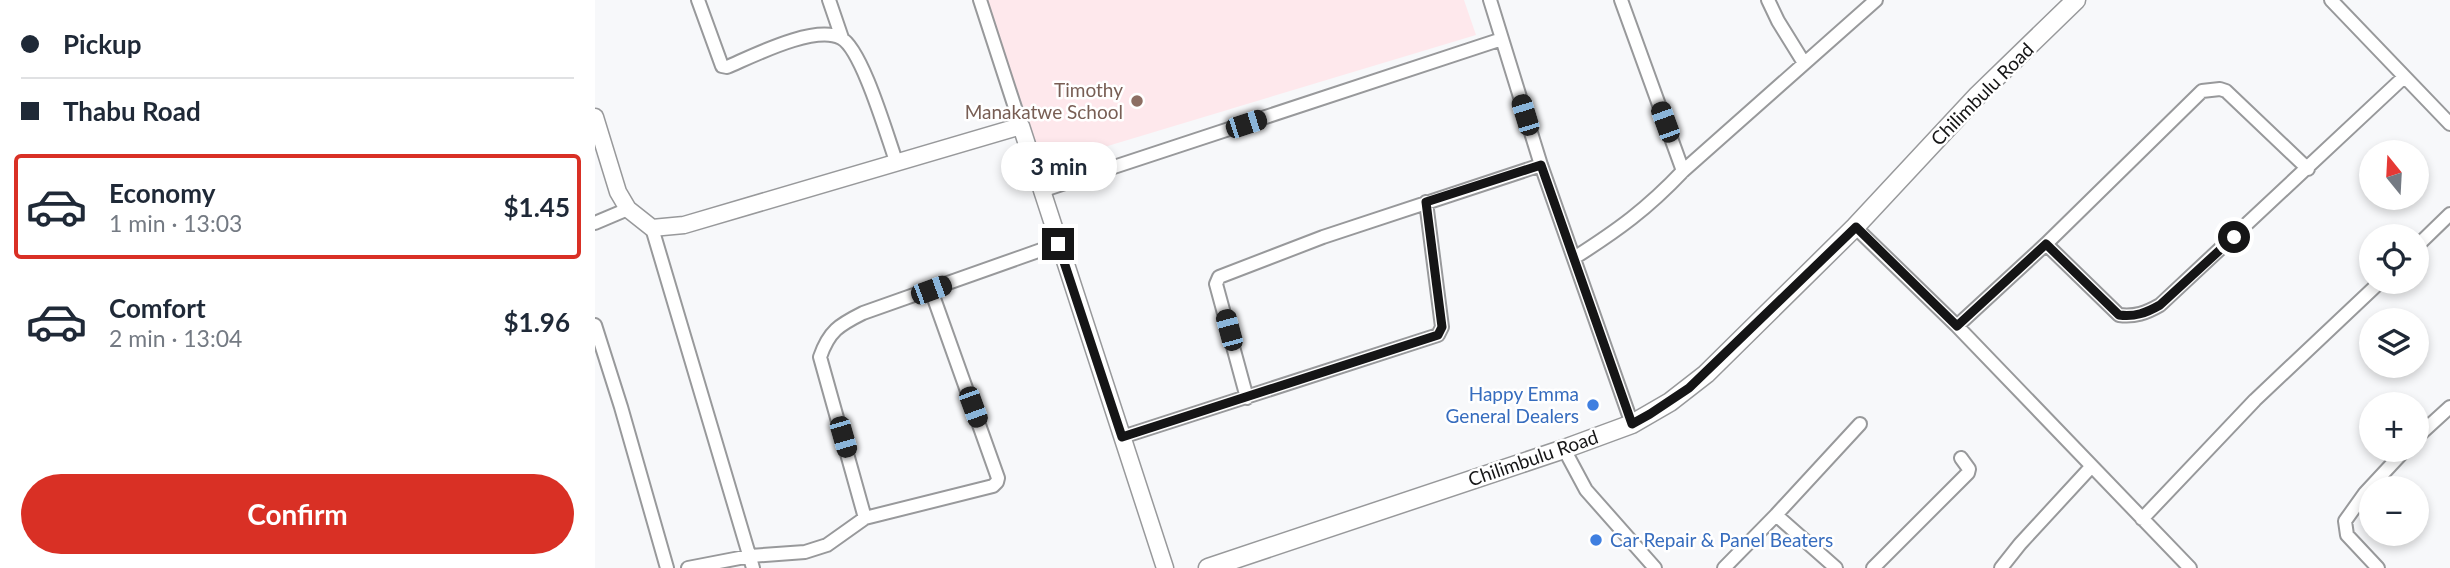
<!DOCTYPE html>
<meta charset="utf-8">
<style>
:root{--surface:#fff;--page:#f6f6f7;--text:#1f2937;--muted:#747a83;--line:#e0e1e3;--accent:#d93025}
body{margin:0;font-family:Lato,sans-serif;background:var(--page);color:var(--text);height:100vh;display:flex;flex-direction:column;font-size:26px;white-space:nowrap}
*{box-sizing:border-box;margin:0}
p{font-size:23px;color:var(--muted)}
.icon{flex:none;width:38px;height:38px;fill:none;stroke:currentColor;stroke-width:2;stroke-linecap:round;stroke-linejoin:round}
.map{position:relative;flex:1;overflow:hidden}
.drawer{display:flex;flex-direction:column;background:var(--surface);width:595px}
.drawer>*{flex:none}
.guide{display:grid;align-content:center;height:154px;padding:0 21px;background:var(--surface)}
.needle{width:46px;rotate:342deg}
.fabs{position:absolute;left:1764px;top:140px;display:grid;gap:14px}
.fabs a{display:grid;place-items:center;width:70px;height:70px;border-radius:50%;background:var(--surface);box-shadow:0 4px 10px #0003;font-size:35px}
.end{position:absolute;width:32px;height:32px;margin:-16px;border:9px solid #151516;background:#fff;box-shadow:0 0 0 4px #fff}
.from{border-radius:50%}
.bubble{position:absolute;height:49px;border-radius:24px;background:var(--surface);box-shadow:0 4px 10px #0003;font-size:23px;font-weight:700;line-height:49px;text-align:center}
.car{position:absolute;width:21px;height:42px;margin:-21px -10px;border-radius:9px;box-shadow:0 0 5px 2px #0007;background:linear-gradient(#222 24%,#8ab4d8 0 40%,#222 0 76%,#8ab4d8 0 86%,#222 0)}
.guide b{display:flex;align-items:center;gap:24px;height:66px;font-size:26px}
.guide b+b{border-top:2px solid var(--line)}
.guide i{width:18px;height:18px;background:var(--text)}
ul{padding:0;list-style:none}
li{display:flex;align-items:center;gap:21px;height:105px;margin:0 14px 10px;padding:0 7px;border:4px solid transparent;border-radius:7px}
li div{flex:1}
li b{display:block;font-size:26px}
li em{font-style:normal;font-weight:700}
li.selected{border-color:var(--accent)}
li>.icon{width:63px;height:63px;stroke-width:1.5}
.action{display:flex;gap:14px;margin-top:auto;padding:14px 21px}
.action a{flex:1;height:80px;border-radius:42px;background:var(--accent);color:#fff;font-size:28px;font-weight:700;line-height:80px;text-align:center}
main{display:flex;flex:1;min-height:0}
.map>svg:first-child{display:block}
</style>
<main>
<section class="drawer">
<div class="guide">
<b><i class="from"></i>Pickup</b>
<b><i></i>Thabu Road</b>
</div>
<ul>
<li class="selected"><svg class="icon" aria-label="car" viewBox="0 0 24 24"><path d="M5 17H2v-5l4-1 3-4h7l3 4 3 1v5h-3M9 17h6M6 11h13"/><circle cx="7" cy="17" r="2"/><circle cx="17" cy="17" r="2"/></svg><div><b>Economy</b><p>1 min · 13:03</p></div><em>$1.45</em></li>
<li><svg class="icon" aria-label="car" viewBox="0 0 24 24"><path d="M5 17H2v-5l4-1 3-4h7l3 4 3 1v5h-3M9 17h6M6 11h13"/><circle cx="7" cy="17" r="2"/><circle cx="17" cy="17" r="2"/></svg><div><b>Comfort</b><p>2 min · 13:04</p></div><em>$1.96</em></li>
</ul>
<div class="action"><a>Confirm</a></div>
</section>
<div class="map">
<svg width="1855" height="568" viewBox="0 0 1855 568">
<rect width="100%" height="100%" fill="#f7f8fa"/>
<path fill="#fee8ec" d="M389,0H869L881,35L443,167Z"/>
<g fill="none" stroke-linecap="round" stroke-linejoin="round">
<defs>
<path id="minor" d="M103,0L127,66L132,67C158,56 220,24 246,38C267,49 292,136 301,161
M234,0L247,38
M385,0L426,126
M895,0L946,165L1037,424
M1026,0L1088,171
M1173,0L1183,21L1209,63
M1736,0L1855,124
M446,191L907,39
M0,223L33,209
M1260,227L1362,326L1595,568
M57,228L158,568
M1451,244L1524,315C1540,317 1551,313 1565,305L1809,77
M1822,246L1855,214
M979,258C1023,230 1052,209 1088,171L1281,0
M0,325L26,407L72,568
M1362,326L1451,244L1607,91L1625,89L1631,91L1713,169
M652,398L621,284L624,277L728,237L946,165
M527,437L843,335L847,327L831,202
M1822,437L1855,407
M969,449L991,490L1060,568
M1181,515L1241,568
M270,518L398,486L402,482L403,478L336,290
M1547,519L1660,400L1785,282
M93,568L155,556L210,552L232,545L270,518L225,357C234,331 244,325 268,313L463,244
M1129,568L1181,515L1265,424
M1278,568L1373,473L1374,469L1366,458
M1406,568L1425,544L1496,467
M1783,568L1752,535L1750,521L1770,493L1810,450"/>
<path id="tertiary" d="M0,117L23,192L33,209L57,228L89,225L426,126L570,568"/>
<path id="secondary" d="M613,568L969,449L1037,424L1075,402L1111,374L1260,227L1383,95L1481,0"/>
</defs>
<use href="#minor" stroke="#98999b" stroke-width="16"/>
<use href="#tertiary" stroke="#98999b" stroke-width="19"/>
<use href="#secondary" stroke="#98999b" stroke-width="21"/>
<use href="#minor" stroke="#fff" stroke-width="12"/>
<use href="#tertiary" stroke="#fff" stroke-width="16"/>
<use href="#secondary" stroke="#fff" stroke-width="18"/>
</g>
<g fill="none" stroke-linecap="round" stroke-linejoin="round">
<path stroke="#151516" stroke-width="9" d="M463,244L527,437L843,335L847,327L831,202L946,165L1037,424L1055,414L1094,388L1261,227L1362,326L1451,244L1524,315C1540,317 1551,313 1565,305L1639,237"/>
</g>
<circle fill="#8d6e63" stroke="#fff" stroke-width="2.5" cx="542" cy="101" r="7"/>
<g fill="#3f7fe0" stroke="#fff" stroke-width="2.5">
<circle cx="998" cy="405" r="7"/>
<circle cx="1001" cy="540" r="7"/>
</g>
<g text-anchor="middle" stroke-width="5" stroke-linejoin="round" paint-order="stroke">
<g font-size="19" fill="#785e54" stroke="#fff" text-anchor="end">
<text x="528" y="97">Timothy<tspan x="528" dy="22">Manakatwe School</tspan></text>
</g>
<g font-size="19" fill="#151516" stroke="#fff">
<text transform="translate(1387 94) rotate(-45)" y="7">Chilimbulu Road</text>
<text transform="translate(938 458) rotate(-19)" y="7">Chilimbulu Road</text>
</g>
<g font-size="19" fill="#366cbe" stroke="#fff" text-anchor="end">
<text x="984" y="401">Happy Emma<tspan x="984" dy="22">General Dealers</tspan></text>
<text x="1015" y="547" text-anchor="start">Car Repair &amp; Panel Beaters</text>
</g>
</g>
</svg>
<div class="fabs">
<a><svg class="needle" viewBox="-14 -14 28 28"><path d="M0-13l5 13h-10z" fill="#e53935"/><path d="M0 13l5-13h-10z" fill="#747a83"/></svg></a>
<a><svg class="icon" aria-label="locate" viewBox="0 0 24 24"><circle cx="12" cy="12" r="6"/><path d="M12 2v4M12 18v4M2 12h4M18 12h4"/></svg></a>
<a><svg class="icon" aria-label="layers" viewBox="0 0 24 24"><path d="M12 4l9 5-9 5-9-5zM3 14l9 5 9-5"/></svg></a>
<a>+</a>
<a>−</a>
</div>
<i class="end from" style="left:1639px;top:237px"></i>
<i class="end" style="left:463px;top:244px"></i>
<div class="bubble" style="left:406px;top:142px;width:116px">3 min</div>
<i class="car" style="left:930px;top:115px;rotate:343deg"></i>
<i class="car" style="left:1070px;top:122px;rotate:340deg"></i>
<i class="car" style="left:651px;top:124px;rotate:72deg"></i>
<i class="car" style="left:336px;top:290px;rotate:70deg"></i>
<i class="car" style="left:634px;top:330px;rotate:345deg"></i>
<i class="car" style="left:378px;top:407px;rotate:160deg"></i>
<i class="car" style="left:248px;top:437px;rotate:164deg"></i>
</div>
</main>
